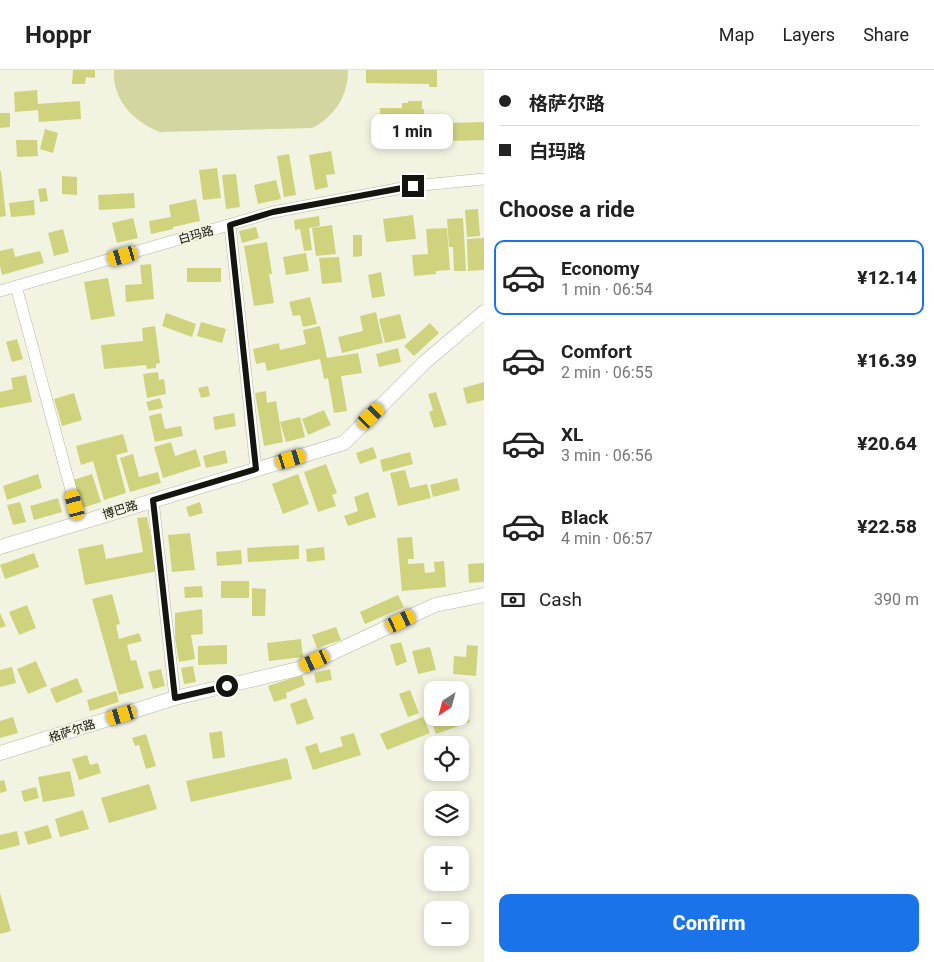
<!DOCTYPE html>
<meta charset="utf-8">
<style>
:root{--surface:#fff;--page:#f6f6f6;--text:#222;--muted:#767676;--line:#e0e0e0;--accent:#1a73e8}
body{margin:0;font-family:Roboto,"Noto Sans SC",sans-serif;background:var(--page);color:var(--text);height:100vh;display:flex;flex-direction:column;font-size:19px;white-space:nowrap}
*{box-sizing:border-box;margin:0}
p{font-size:16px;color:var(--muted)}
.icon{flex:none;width:28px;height:28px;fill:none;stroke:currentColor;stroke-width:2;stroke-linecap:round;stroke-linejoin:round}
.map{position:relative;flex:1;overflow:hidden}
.details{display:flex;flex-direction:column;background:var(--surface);width:450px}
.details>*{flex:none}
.top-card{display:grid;align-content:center;height:110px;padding:0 15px;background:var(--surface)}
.needle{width:32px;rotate:216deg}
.buttons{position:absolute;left:424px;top:611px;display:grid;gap:10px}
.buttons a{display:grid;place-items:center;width:45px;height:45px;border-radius:10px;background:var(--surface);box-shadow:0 2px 8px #0003;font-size:25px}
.end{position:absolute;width:22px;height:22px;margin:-11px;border:6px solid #15150f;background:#fff;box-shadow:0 0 0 2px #fff}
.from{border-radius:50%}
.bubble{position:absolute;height:35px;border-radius:10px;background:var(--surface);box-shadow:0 2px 8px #0003;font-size:16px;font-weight:800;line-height:35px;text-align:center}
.car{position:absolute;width:15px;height:30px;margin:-15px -8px;border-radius:6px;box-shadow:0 0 4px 1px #0007;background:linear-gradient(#f5c518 24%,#345 0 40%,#f5c518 0 76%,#345 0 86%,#f5c518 0)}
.top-card b{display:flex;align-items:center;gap:18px;height:48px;font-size:19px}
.top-card b+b{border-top:1px solid var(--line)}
.top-card i{width:12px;height:12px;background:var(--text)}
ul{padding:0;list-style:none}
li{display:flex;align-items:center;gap:15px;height:75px;margin:0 10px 8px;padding:0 5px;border:2px solid transparent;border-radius:10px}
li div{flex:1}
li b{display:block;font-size:19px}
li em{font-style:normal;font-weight:800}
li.active{border-color:var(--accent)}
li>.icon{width:45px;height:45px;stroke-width:1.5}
h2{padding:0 15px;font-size:22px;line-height:60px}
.pay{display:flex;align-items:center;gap:12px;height:55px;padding:0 15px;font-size:19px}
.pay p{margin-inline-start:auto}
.action{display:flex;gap:10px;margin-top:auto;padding:10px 15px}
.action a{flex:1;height:58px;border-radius:10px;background:var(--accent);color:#fff;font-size:20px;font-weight:800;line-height:58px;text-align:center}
header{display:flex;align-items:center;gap:30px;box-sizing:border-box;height:70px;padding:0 25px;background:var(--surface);border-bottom:1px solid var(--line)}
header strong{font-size:24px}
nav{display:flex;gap:28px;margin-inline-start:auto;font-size:18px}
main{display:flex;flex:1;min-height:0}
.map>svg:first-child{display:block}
</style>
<header>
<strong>Hoppr</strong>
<nav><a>Map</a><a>Layers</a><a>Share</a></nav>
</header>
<main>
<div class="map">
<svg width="484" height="892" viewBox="0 0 484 892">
<rect width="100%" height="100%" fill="#f2f3e1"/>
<path fill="#d3d6a0" d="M114,0H348C348,26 335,46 312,58L160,62C134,52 112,30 114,0Z"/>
<path fill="#d0d37e" d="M73,0H95V8L86,7L85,14H72Z
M366,0H437V17H429V14L366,13Z
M37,20L38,34L80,31L81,49L39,52L38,40L15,42L14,22Z
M408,31H422V39H424L423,69H380V38H402V33H408Z
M0,43H10V57L0,58Z
M484,52V70L449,71V53Z
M45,59L58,63L53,83L40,79Z
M16,70H37L38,86L17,87Z
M331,81L335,104L326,105L328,117L315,120L309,85Z
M289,84L296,125L284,127L277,86Z
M217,98L221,128L203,130L199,100Z
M0,101H1L6,146L0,147Z
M236,104L240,137L226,139L222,105Z
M62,106L77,107V125L62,124Z
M276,110L281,129L258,134L254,115Z
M46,118L48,131L40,132L38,119Z
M134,123L135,138L99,140L98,125Z
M196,129L200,151L173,157V159L151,164L149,151L171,147L169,135Z
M34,130L35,145L11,147L9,133Z
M478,139L480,166L467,167L465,140Z
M413,145L416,169L386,172L383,149Z
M319,146L320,156L309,158L312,180L304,181L300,159L295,160L294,150Z
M133,148L138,168L117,173L112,153Z
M463,148L466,201H454L453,177H449L447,149Z
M332,155L336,184L316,186L312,158Z
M256,157L259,168L242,173L239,161Z
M447,158L450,200L436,201V204L414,206L412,185L428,184L426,159Z
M63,159L69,182L54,186L48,163Z
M353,165H362V186L353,187Z
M484,168V200L468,201L467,169Z
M267,172L272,204H269L274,233L254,236L244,176Z
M13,178L15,187L40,181L44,193L2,205L0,196V181Z
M306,183L309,201L286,205L283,187Z
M339,187L342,212L322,214L319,188Z
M151,194L154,229L126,232L125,215L142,214L140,195Z
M187,198H221V212H187Z
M381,202L385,226L372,228L368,205Z
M108,208L115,246L91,250L84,212Z
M310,227L317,254L303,257L300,245L293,246L289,232Z
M376,242L383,273L342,283L338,267L363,261L360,246Z
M166,243L196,254L192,267L162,256Z
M400,244L406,268L385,273L379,249Z
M201,252L226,259L222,273L197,266Z
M430,253L439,263L414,286L404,276Z
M155,256L160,293L156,294V298L147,299L146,295L104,299L101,275L143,271L142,258Z
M320,256L327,288L358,283L362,303L341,306L347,341L334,343L328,308L324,309L320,289L267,301L265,292L256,294L253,279L279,273L280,280L306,274L303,260Z
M17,269L23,289L12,292L6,272Z
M398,278L401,292L379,297L376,284Z
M158,302L159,310L164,309L166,324L147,328L143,304Z
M26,305L32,332L0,338V322L13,319L11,308Z
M484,312V330L467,334L463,318Z
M208,316L210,326L201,328L198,318Z
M266,321L267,333L276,331L283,372L264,376L255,323Z
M436,322L447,355L434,358L429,342L433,340L428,324Z
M74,323L82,350L62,356L54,329Z
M160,328L163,338L149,341L146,332Z
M324,340L331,355L308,365L302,349Z
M161,343L165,359L181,356L183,366L155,372L149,346Z
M234,343L236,356L215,360L213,347Z
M300,347L305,367L286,372L280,352Z
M123,364L128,382L116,385L126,423L104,430L93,391L81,395L76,376Z
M171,372L175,386L196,379L201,396L163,408L154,377Z
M373,377L377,388L360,394L356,383Z
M225,380L228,393L206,398L203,386Z
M410,382L413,394L383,402L380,390Z
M133,384L139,407L158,402L161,413L130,422L120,388Z
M326,394L337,423L332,425L336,436L318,442L304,402Z
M405,400L410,418L427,414L431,428L398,436L390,403Z
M38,404L42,418L7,430L3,416Z
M92,404L101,432L82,438L73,410Z
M298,404L309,434L283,444L272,414Z
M457,408L460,420L433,427L430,415Z
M368,422L376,447L348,456L344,446L358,441L354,427Z
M58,428L62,442L34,450L30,436Z
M20,432L26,452L13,455L7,435Z
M200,432L203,443L189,447L186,437Z
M147,447L158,501L85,515L78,479L103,474L106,489L143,482L137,448Z
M190,463L195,500L172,502L168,465Z
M412,467L414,489H408V494L424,493L425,503L435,502L434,492L444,491L446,517L402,521L397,468Z
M299,475V489L248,492L247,478Z
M324,477L325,490L307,492L306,479Z
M241,480L242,494L217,496L216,482Z
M34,483L39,497L5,509L0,495Z
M484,493V512L469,513L468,494Z
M221,511H249V528H221Z
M202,516L203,527L185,528L184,517Z
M252,518L266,519L265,546H252Z
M112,524L120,554L116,555L119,569L139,563L142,571L127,575L131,591L136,590L144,618L119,625L92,529Z
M398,525L404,537L365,554L360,542Z
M27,535L36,558L19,565L9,542Z
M202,539L203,564L191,565L195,589L179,592L175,568V543Z
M0,543L6,556L0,558Z
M336,557L341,570L317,578L312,565Z
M301,569L303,587L269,591L267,573Z
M401,572L407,592L396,596L390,575Z
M227,575V594L198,595V576Z
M467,575L478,576L476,606L453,604L454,586L466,587Z
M430,577L436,600L418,604L412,581Z
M36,591L47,616L28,624L17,599Z
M193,596L196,612L184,614L181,598Z
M12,597L16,613L0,617V600Z
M161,599L165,616L153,619L148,602Z
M330,599L332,610L316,613L314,603Z
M302,605L305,615L286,623L287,628L274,632L268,616Z
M77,608L83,622L56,633L50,619Z
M410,620L419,643L408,647L399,624Z
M116,621L119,632L90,641L87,630Z
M306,628L314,649L297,655L290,634Z
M463,634L470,652L436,664L429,646L432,645V648H460V635Z
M13,647L18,663L0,668V651Z
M423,647L430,663L387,680L380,664Z
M222,661L225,687L213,689L209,663Z
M354,663L361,685L313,700L305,677L317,673L320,683L343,676L340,667Z
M146,664L156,696L146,699L139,675L135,676L132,668Z
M87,685L90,695L98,693L101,703L79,710L72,689Z
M287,688L292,709L191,732L186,711Z
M70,701L75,726L43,732L38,707Z
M4,710L7,721L0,723V711Z
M149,714L157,739L109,753L101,728Z
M36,717L39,728L24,732L21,721Z
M83,740L89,759L60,767L55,749Z
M48,755L52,768L28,775L24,762Z
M17,761L20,775L0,780V765Z
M0,823L11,861L0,864Z"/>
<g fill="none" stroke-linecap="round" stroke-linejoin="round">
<defs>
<path id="minor" d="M230,155L256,399
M16,216L80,453
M0,221L273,142L413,116L484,109
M153,430L175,628"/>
<path id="tertiary" d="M0,477L344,373L425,292L484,242
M0,683L175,628L298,599L435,535L484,525"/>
</defs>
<use href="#minor" stroke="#b4b6a4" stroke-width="12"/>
<use href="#tertiary" stroke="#b4b6a4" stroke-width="15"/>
<use href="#minor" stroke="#fff" stroke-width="11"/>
<use href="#tertiary" stroke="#fff" stroke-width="14"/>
</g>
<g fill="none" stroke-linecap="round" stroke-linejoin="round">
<path stroke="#15150f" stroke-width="6" d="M227,616L175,628L153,430L256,399L230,155L273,142L413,116"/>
</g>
<g text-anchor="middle" stroke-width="4" stroke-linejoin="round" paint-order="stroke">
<g font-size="12" fill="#15150f" stroke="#f2f3e1">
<text transform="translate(196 165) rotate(-16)" y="4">白玛路</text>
<text transform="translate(120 440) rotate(-17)" y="4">博巴路</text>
<text transform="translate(72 661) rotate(-18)" y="4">格萨尔路</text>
</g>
</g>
</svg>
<div class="buttons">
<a><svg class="needle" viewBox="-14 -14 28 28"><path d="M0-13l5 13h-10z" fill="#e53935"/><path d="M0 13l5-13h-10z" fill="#767676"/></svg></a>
<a><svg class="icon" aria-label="locate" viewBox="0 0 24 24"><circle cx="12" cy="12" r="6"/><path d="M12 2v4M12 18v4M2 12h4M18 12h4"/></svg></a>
<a><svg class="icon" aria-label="layers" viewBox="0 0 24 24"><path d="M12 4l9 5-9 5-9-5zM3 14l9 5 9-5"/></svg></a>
<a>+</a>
<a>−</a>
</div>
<i class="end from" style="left:227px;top:616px"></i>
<i class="end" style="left:413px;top:116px"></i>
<div class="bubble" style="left:371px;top:44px;width:82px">1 min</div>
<i class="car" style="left:123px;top:186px;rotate:254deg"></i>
<i class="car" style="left:371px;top:346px;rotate:46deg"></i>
<i class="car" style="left:291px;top:389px;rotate:73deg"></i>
<i class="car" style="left:75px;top:435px;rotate:345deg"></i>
<i class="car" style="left:401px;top:551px;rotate:65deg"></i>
<i class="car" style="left:315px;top:591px;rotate:245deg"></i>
<i class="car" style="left:122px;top:645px;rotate:253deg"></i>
</div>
<section class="details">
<div class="top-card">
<b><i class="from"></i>格萨尔路</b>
<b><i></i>白玛路</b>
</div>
<h2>Choose a ride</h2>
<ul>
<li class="active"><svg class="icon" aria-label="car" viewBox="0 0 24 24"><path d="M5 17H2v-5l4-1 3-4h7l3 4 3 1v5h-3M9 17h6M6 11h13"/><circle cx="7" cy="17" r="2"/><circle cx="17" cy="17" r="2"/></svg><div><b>Economy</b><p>1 min · 06:54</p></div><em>¥12.14</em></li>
<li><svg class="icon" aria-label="car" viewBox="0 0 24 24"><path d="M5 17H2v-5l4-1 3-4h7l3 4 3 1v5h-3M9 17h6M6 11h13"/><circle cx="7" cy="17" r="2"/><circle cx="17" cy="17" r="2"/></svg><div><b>Comfort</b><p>2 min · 06:55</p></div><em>¥16.39</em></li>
<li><svg class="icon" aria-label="car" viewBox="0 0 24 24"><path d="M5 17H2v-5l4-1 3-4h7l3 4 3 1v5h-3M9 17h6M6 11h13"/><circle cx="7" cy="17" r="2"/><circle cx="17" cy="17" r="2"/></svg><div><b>XL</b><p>3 min · 06:56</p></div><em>¥20.64</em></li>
<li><svg class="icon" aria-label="car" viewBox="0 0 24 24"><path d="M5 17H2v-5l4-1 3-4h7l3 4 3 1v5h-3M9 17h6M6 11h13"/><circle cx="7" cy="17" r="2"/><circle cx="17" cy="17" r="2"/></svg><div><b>Black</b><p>4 min · 06:57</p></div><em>¥22.58</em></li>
</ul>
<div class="pay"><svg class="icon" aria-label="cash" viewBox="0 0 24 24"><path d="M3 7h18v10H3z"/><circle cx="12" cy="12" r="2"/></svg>Cash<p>390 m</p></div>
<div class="action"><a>Confirm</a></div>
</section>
</main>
